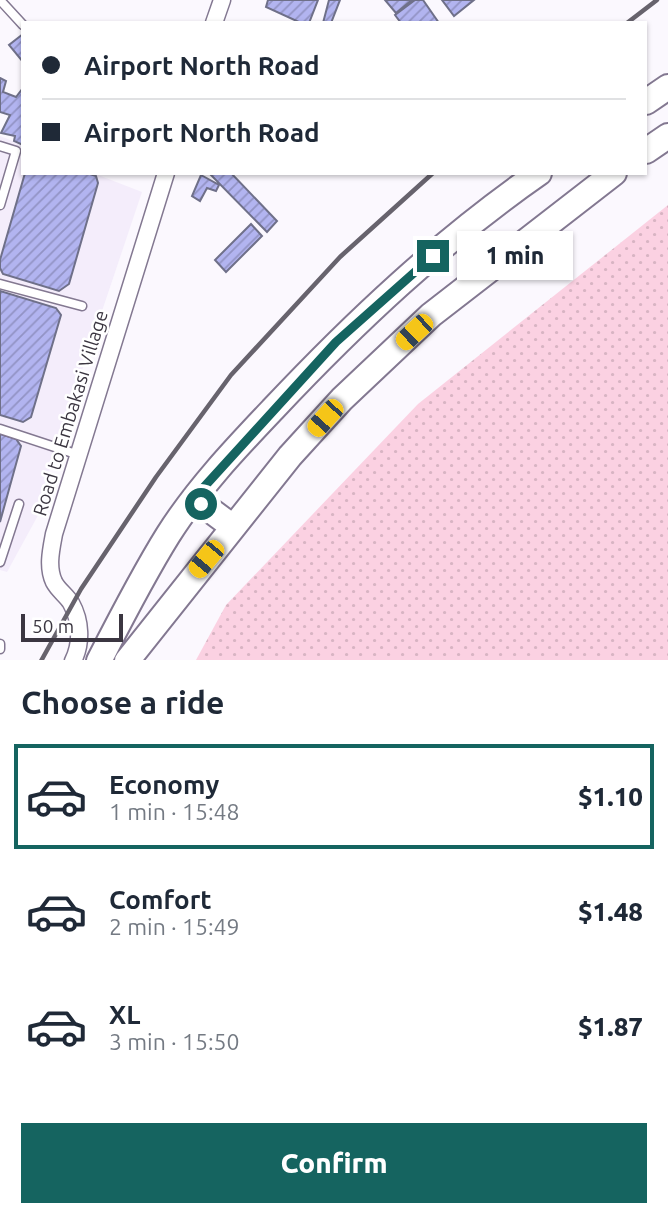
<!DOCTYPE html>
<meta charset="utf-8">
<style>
:root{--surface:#fff;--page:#f2f2f3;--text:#1f2937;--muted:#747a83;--line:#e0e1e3;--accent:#156460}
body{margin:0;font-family:Ubuntu,sans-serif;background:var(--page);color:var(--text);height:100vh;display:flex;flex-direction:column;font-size:26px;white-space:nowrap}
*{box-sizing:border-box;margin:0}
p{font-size:23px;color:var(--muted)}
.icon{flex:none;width:38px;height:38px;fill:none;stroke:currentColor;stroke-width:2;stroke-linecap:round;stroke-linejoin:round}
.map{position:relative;height:660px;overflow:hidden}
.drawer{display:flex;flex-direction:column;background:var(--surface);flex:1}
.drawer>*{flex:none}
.banner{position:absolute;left:21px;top:21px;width:626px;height:154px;border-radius:0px;box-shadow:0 2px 5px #0004;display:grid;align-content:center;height:154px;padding:0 21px;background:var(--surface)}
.scale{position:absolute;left:21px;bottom:18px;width:102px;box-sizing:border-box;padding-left:7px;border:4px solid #3b3641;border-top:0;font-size:19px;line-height:24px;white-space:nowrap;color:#3b3641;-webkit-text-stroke:5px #fff;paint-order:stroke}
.end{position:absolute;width:32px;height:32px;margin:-16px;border:9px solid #156460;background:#fff;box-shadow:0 0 0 4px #fff}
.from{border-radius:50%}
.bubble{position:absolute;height:49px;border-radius:0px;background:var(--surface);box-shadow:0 2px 5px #0004;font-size:23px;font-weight:800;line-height:49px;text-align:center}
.car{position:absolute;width:21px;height:42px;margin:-21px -10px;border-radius:9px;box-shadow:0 0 5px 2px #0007;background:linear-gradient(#f5c518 24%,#345 0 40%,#f5c518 0 76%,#345 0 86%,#f5c518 0)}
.banner b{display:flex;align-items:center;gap:24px;height:66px;font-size:26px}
.banner b+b{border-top:2px solid var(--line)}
.banner i{width:18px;height:18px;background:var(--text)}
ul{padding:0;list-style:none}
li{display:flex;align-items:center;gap:21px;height:105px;margin:0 14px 10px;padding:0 7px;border:4px solid transparent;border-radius:0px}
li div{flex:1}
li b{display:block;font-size:26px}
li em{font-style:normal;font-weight:800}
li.current{border-color:var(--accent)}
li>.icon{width:63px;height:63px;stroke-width:1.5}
h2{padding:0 21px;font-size:32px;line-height:84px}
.button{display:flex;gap:14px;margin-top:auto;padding:14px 21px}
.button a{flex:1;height:80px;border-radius:0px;background:var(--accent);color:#fff;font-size:28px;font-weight:800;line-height:80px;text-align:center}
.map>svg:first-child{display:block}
</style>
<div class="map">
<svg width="668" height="661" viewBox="0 0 668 661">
<defs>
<pattern id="grass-dots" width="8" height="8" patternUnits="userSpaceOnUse" patternTransform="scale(1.75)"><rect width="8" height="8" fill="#fbd1e2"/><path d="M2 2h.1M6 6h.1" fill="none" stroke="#d8b4c3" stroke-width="1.8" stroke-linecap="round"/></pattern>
<pattern id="building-hatch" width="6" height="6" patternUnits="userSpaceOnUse" patternTransform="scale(1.75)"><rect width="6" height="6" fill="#b2b4f0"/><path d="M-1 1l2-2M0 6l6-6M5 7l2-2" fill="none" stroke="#9293c4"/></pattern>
</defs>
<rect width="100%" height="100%" fill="#fbf8fe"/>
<path fill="#f4edfb" d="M0,136L23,145V173H93L142,192L61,433L54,447L42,508L7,572L0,570Z"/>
<path fill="url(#grass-dots)" d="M668,205V660H196L226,605L418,404Z"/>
<path fill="url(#building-hatch)" stroke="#6f7089" stroke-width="2" d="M268,0H318L309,23H301L266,7Z
M329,0H340L331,23H323Z
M385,0H412L396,13Z
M415,0H423L439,23H401L395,15Z
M442,0H474L454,16Z
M23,34V62L9,45Z
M0,78L6,81L3,92L16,97L23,88V145L14,141L15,136L1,133L10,115L0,112Z
M25,173H87L96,176L98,183L69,284L59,291L3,274L0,268V260Z
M209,173H231L277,221L267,232Z
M201,175L219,185L216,191L207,188L200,201L192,196Z
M251,224L262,236L226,272L215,260Z
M0,291L56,308L61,315L31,417L23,422L0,415Z
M0,434L16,439L21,446L0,522Z"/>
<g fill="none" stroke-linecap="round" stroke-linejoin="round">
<defs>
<path id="service" d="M0,0L23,25
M0,146L16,151L0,205
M0,284L82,306
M0,429L79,455
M0,562L19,504
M0,644V649"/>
<path id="minor" d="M214,23L222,0
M73,661C82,643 81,621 71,603C67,596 58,590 54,582C47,567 51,550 54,534L166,173"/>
<path id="primary" d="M646,102L668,87
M646,151L668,136
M194,498L233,527
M99,661C121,618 143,575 168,535C197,489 236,448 273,409C355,322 441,241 539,173
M127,661L290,456L342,399L431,315L614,173"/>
</defs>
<use href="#service" stroke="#837891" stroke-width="11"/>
<use href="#minor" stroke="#837891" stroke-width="19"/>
<use href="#primary" stroke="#837891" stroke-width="28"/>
<use href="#service" stroke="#fff" stroke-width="8"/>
<use href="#minor" stroke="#fff" stroke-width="16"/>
<use href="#primary" stroke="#fff" stroke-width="24"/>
<path stroke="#67636d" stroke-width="4.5" d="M627,23L657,0
M41,661L81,589L156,477L231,375L340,257L433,173"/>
</g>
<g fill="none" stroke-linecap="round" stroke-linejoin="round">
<path stroke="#156460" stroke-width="9" d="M201,504L194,498L336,342L433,256"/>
</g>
<g text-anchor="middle" stroke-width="5" stroke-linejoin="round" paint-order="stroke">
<g font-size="19" fill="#3b3641" stroke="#fff">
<text transform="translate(70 413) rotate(-73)" y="7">Road to Embakasi Village</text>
</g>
</g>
</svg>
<div class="scale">50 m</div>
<i class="end from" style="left:201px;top:504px"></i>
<i class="end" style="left:433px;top:256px"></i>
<div class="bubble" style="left:457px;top:231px;width:116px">1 min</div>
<i class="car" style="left:414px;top:332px;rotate:227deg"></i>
<i class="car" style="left:325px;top:418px;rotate:222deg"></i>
<i class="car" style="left:206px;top:559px;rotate:220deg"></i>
<div class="banner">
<b><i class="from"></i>Airport North Road</b>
<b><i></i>Airport North Road</b>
</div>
</div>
<section class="drawer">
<h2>Choose a ride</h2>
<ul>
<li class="current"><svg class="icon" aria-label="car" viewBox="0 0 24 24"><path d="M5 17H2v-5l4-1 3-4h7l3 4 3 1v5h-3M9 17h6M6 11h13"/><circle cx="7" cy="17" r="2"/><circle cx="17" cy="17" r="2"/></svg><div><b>Economy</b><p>1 min · 15:48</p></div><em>$1.10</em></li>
<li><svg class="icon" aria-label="car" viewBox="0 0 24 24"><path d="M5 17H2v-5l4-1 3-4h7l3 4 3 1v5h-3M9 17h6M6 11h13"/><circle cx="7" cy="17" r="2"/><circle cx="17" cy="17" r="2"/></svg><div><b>Comfort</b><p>2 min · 15:49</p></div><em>$1.48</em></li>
<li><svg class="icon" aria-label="car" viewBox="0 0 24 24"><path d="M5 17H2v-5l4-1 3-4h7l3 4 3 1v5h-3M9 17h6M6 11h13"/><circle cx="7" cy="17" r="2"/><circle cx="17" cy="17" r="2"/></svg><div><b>XL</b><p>3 min · 15:50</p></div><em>$1.87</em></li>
</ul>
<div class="button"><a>Confirm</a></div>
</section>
